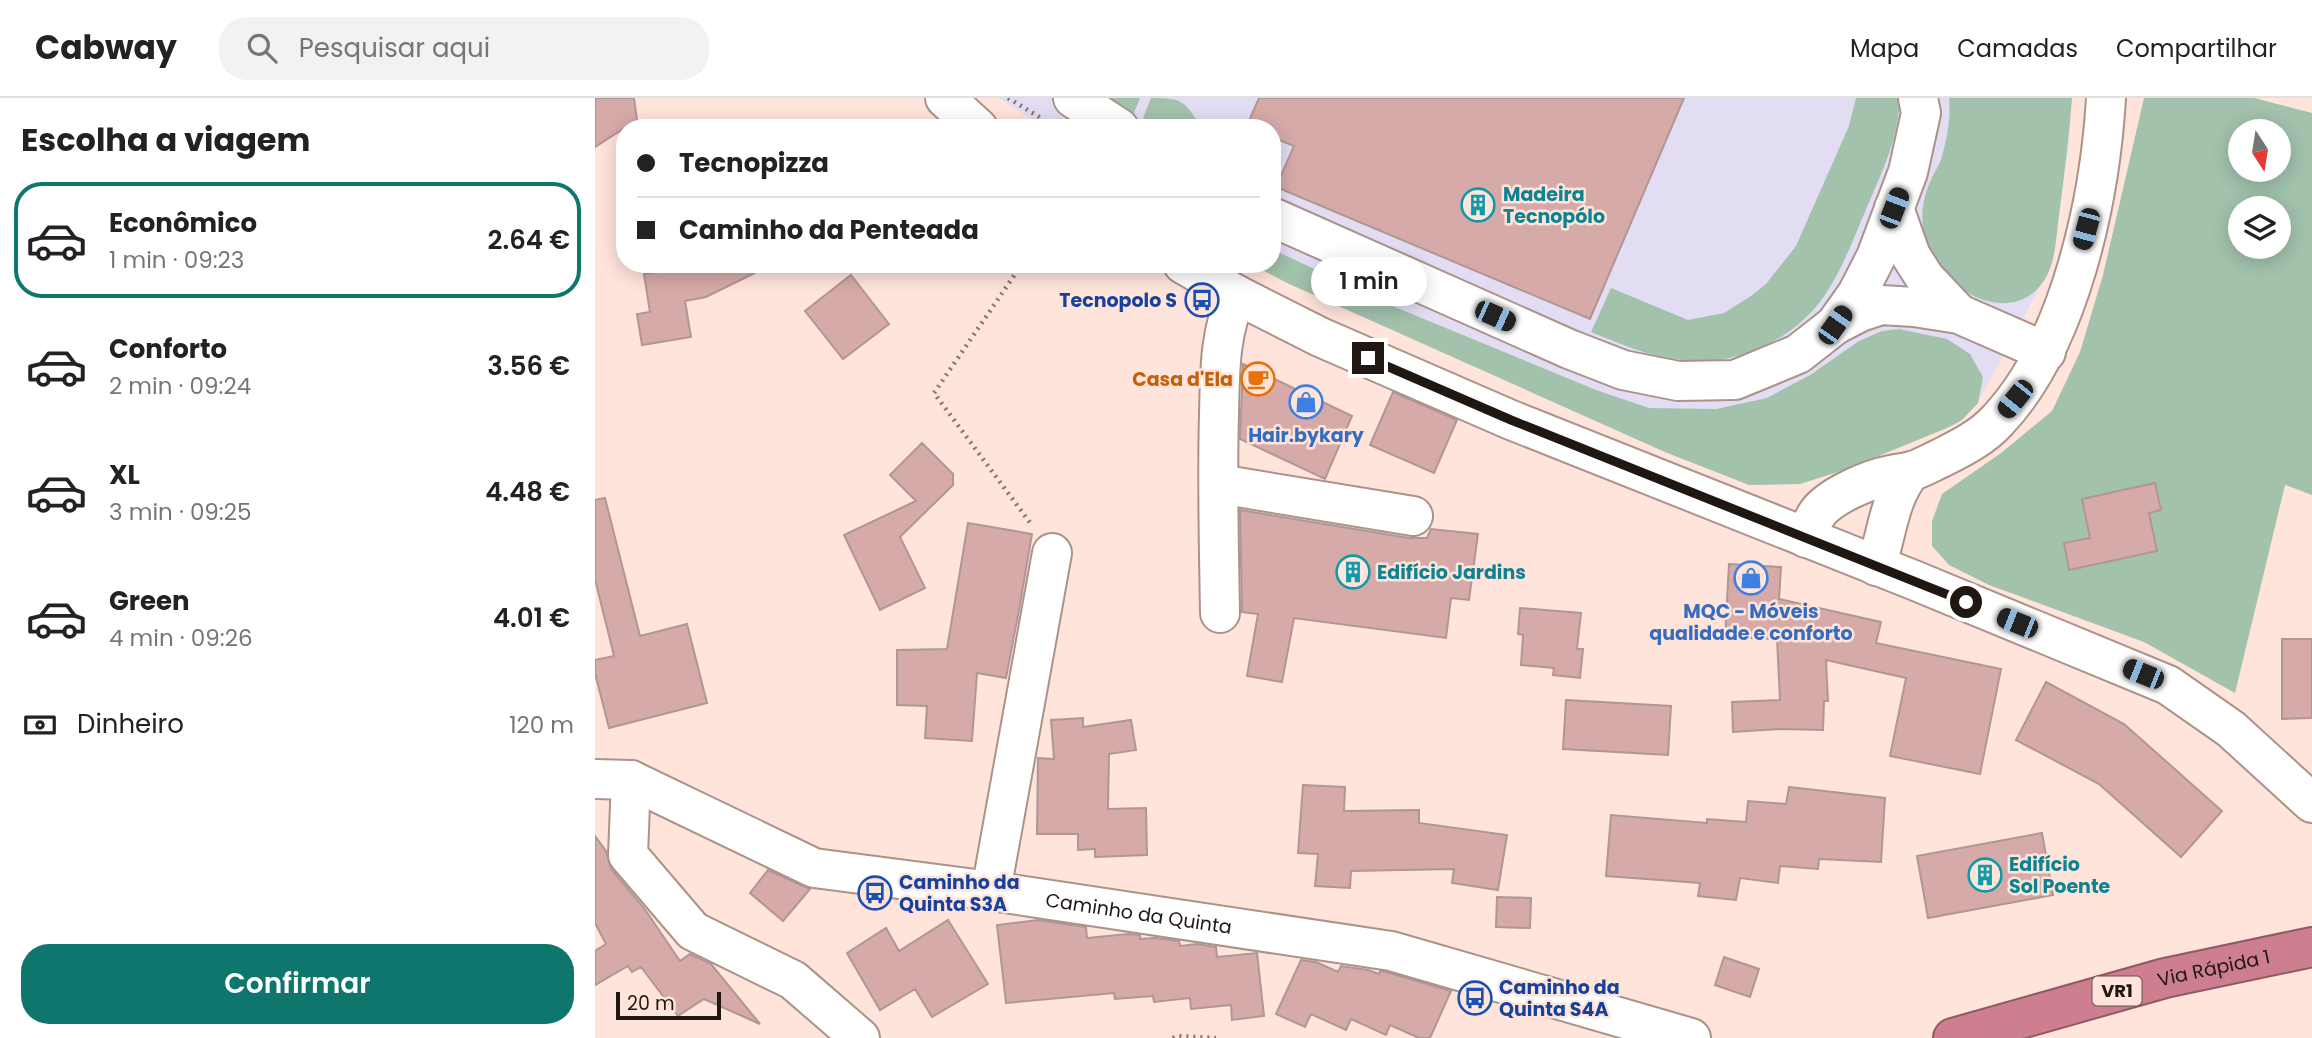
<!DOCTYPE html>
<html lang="pt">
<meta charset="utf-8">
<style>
:root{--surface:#fff;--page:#f2f2f2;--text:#222;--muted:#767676;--line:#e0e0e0;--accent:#0f766e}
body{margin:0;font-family:Poppins,sans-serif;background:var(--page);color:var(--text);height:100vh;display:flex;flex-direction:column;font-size:26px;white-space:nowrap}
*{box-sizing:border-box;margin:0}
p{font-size:23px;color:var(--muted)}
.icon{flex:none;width:38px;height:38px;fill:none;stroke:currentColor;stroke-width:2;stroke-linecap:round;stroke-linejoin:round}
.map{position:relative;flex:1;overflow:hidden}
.side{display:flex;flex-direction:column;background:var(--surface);width:595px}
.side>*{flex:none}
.banner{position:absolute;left:21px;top:21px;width:665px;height:154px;border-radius:28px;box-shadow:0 4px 18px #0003;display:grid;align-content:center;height:154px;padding:0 21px;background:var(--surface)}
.needle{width:46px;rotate:168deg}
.tools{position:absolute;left:1633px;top:21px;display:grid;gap:14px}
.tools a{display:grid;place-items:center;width:63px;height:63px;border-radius:50%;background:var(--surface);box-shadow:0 4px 18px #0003;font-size:35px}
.scale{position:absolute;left:21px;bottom:18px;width:105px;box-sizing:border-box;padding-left:7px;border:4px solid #201713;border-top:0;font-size:19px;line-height:24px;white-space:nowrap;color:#201713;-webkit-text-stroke:5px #ffe4db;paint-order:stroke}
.end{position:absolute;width:32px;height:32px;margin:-16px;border:9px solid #201713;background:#fff;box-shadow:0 0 0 4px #fff}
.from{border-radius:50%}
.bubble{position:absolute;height:49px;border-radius:24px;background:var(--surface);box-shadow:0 4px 18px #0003;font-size:23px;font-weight:600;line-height:49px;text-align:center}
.car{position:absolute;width:21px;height:42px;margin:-21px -10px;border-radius:9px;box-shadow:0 0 5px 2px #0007;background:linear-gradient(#222 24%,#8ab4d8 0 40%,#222 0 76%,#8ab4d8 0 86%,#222 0)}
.banner b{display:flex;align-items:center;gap:24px;height:66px;font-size:26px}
.banner b+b{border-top:2px solid var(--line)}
.banner i{width:18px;height:18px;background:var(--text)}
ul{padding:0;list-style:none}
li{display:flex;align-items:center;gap:21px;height:116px;margin:0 14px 10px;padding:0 7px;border:4px solid transparent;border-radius:28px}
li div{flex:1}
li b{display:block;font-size:26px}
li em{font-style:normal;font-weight:600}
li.active{border-color:var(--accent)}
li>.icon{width:63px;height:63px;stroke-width:1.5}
h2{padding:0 21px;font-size:32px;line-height:84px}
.pay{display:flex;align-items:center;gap:18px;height:77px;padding:0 21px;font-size:26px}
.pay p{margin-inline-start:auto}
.action{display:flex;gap:14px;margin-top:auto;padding:14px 21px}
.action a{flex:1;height:80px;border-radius:28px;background:var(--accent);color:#fff;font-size:28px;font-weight:600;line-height:80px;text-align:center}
header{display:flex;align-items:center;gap:42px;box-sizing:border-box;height:98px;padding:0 35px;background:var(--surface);border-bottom:2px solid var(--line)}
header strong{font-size:33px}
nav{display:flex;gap:38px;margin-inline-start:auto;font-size:24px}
.search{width:490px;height:63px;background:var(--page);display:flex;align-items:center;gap:18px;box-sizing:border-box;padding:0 24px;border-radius:28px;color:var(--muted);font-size:26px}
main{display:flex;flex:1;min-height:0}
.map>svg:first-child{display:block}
</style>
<header>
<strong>Cabway</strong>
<div class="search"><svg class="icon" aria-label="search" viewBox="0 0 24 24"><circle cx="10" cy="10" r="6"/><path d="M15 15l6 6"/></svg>Pesquisar aqui</div>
<nav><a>Mapa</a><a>Camadas</a><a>Compartilhar</a></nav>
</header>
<main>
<section class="side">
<h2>Escolha a viagem</h2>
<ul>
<li class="active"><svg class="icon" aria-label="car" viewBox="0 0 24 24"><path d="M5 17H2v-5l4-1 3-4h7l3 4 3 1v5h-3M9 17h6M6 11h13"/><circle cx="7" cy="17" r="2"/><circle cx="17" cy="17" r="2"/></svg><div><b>Econômico</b><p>1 min · 09:23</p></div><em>2.64 €</em></li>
<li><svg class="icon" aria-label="car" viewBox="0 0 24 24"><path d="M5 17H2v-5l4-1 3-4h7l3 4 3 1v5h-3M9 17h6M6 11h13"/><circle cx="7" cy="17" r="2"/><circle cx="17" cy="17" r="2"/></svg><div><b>Conforto</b><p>2 min · 09:24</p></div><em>3.56 €</em></li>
<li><svg class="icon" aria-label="car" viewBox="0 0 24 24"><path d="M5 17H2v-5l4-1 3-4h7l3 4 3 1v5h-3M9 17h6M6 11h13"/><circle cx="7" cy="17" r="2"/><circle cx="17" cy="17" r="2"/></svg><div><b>XL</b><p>3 min · 09:25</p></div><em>4.48 €</em></li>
<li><svg class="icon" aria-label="car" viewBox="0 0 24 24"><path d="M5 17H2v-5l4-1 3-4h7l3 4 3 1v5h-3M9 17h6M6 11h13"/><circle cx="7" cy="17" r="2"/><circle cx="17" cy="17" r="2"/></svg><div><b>Green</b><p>4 min · 09:26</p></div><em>4.01 €</em></li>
</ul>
<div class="pay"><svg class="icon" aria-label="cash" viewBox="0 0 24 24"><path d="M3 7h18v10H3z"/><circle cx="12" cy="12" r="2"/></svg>Dinheiro<p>120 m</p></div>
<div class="action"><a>Confirmar</a></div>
</section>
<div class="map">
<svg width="1717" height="940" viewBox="0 0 1717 940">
<rect width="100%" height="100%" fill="#ffe4db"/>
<path fill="#e2ddf3" d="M404,0H1477L1474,45L1458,160L1453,174L1383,305L1367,322L1352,330L1249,372L1205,386L1154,387L1070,354L692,185L656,166H677V30H450Z"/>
<path fill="#a2c2ac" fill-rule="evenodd" d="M515,0H545L539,15Z
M556,0C589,0 589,3 607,30H564L548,20Z
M1261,0H1305C1303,45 1284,80 1267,121C1256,147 1246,173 1230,197C1199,242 1142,269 1087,262C1056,259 1025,246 996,234L1016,190L1093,222L1129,215L1156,198L1171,186L1201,148L1254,28Z
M1354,0H1477C1474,39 1469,78 1464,117C1461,139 1461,166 1448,184C1432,207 1405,210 1381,199C1360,189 1335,163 1330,140C1325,120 1327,101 1336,82C1339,74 1345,67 1347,58C1352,40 1356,19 1354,0Z
M1549,0H1659L1717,15V397L1690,387L1640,595L1549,544L1394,487L1354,467L1337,448V423L1347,396L1406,355L1457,313L1485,254L1508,177ZM1645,33H1684V72H1645ZM1645,110H1684V149H1645Z
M677,151L795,207L1001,292L1054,310L1121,311L1172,300L1215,277L1264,243L1287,233L1304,231L1352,241L1375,256L1388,279L1383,305L1367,322L1352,330L1249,372L1205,386L1154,387L1070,354L692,185L656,166H677Z"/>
<path fill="#d6aaa8" stroke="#b09694" stroke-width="2" d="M0,0H39L42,22L0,49Z
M664,0H1089L995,221L681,89L699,48L677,39V30H651Z
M105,166H178L111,199L90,203L96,239L47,247L42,216L55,214L49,176Z
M256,177L294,226L248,261L210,213Z
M648,266L757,318L730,381L645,341Z
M798,294L862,322L839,375L775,347Z
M327,345L358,376V387L305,439L330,490L285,512L249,437L321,403L295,377Z
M1560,385L1566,412L1554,415L1562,453L1474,472L1469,445L1495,440L1487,401Z
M10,400L45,538L92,526L112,605L14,630L0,575V562L19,558L0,481V402Z
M645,412L814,440H832L836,431L883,436L874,502L856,500L851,540L699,520L687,584L652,578L663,516L647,514Z
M373,425L437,436L424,512L411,580L382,575L377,643L330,640L332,608L302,607V552L352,551Z
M1134,466L1186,469L1184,501L1286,524L1281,545L1406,571L1385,676L1295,658L1311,580L1231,562L1233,603H1229L1228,632L1185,631L1138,634L1137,604L1185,602L1182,541L1130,539Z
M925,510L986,515L982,551H988L985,580L958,577L959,570L926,567L928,537L923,536Z
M1687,541H1717V620L1687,621Z
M1451,584L1529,626L1627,713L1586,759L1504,686L1421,642Z
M971,602L1076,608L1073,657L968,651Z
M488,620V629L536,622L541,652L514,656L513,711L551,710L552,757L500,759V751L483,752V736H442L443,660L459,661L456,622Z
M708,687L750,689L749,713L824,712V725L912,737L903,792L857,785L859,771L756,773L755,790L720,788L723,756L703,755Z
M1194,689L1290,700L1286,764L1224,761L1223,771L1185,768L1183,785L1145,780L1141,802L1103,798L1105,785L1011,778L1016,717L1112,725V721L1151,724L1153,703L1191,706Z
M1447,735L1458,797L1333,820L1322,758Z
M0,738L11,753L16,771L49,810L85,863L95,856L116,866L165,926L109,901L83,918L46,869L37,874L33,868L0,887V853L11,846L0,825Z
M173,772L215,791L188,823L155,795Z
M902,799L936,800L935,830L901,829Z
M353,822L393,886L337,919L320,891L285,912L252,855L291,830L304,853Z
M443,822L491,829L492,840L533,836L545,837V841L560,840L584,843L585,848L602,846L621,849L622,859L662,855L669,918L637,922L636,907L596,911L595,900L559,904L558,898L520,901L519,895L411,905L402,827Z
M1129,859L1164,871L1155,899L1120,887Z
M706,862L721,864L743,874L746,868L773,872L784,876L785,873L791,874L856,893L835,940H824L795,927L791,937L756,921L751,932L716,916L710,929L681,916Z"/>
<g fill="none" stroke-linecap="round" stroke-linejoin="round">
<defs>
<g id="minor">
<path d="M350,0L383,30"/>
<path d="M478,0L524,30"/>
<path d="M1299,110L1316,158L1330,180L1364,216"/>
<path d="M677,119L974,251L1028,272L1083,283L1140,282L1203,256L1240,227L1265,214L1286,207L1319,209L1364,216L1451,254"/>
<path d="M588,166L642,197L725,239L916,322L1321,483L1573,587L1636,631L1717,705"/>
<path d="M1240,227L1262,196L1281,159L1313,74L1326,15L1323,0"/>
<path d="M624,386L818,418"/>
<path d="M1211,440C1214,433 1217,423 1222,416C1234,398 1275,381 1296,377C1303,375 1310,375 1317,373C1327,370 1337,364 1346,360C1366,350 1388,339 1403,322C1475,245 1505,102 1511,0"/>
<path d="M1281,468C1293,434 1293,402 1316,373"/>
<path d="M625,515C624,449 622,383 624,317C625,276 624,235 642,197"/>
<path id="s1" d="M0,681L36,682L219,770L396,793L796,853L1096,940"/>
<path d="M36,682L33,757L98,833L198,882L265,940"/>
<path d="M396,793L457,455"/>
</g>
<g id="highway">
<path id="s2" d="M1358,940L1570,880L1717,849"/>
</g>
</defs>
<use href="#minor" stroke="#ab938a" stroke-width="42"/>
<use href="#highway" stroke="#905a64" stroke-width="42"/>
<path stroke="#86756f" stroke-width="4.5" stroke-dasharray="2 5" stroke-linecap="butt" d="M413,0L446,20
M427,166L339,295L436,426
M578,940L581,938L621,940"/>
<use href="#minor" stroke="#fff" stroke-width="38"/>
<use href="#highway" stroke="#cd7e8f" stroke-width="38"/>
</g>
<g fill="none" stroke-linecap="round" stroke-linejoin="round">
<path stroke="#201713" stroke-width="9" d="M773,260L916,322L1371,504"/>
</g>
<defs>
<symbol id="building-ring" viewBox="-11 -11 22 22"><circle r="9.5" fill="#ffe4db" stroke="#0f9aa8" stroke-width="1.5"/><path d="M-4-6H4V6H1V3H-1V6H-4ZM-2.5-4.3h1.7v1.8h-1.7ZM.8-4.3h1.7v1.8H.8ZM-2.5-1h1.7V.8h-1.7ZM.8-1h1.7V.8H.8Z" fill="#0f9aa8"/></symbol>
<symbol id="bus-ring" viewBox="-11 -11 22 22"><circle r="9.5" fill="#ffe4db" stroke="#1a4fb4" stroke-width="1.5"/><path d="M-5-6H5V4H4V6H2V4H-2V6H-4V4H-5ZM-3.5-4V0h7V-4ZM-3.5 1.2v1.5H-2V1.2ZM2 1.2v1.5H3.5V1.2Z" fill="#1a4fb4"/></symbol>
<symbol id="cafe-ring" viewBox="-11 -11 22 22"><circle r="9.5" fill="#ffe4db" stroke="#e8710a" stroke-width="1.5"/><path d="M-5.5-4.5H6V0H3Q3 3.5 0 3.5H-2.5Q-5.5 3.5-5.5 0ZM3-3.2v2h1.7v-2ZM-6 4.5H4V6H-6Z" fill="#e8710a"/></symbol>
<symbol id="shop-ring" viewBox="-11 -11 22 22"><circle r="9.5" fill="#ffe4db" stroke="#3f7fe0" stroke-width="1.5"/><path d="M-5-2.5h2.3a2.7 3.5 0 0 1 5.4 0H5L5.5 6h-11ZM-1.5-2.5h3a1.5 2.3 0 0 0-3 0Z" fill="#3f7fe0"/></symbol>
</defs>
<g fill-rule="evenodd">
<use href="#building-ring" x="864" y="88" width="38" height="38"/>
<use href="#bus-ring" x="588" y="183" width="38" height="38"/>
<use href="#cafe-ring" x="644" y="262" width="38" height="38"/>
<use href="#shop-ring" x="692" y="285" width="38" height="38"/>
<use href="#building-ring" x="739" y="455" width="38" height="38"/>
<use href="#shop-ring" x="1137" y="461" width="38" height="38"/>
<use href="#building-ring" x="1371" y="758" width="38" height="38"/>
<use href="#bus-ring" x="261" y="776" width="38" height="38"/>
<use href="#bus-ring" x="861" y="881" width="38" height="38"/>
</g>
<g text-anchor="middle" stroke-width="5" stroke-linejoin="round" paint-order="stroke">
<rect fill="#ffe4db" stroke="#63544f" stroke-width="2" x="1497.5" y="878.5" width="49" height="29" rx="5"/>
<g font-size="18" font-weight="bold" fill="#201713">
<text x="1522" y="899">VR1</text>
</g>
<g font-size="19" font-weight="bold" fill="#0d838f" stroke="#ffe4db" text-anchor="start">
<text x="908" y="103">Madeira<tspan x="908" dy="22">Tecnopólo</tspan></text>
<text x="782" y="481">Edifício Jardins</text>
<text x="1414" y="773">Edifício<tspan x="1414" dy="22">Sol Poente</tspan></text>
</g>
<g font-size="19" font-weight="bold" fill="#164399" stroke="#ffe4db" text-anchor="start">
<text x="582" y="209" text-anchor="end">Tecnopolo S</text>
<text x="304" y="791">Caminho da<tspan x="304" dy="22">Quinta S3A</tspan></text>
<text x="904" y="896">Caminho da<tspan x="904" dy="22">Quinta S4A</tspan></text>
</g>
<g font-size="19" font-weight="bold" fill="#c56008" stroke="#ffe4db" text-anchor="end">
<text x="638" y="288">Casa d'Ela</text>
</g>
<g font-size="19" font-weight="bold" fill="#366cbe" stroke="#ffe4db">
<text x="711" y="344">Hair.bykary</text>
<text x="1156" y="520">MQC - Móveis<tspan x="1156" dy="22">qualidade e conforto</tspan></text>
</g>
<g font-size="19" fill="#201713" stroke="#ffe4db">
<text dy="7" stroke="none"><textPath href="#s1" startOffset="567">Caminho da Quinta</textPath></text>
<text dy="7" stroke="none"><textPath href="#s2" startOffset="270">Via Rápida 1</textPath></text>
</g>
</g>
</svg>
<div class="tools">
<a><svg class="needle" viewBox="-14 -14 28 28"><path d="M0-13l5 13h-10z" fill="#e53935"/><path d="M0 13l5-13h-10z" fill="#767676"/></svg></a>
<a><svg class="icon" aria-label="layers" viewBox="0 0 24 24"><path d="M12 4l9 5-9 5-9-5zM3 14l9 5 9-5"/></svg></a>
</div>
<div class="scale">20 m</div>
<i class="end from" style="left:1371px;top:504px"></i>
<i class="end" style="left:773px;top:260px"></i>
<div class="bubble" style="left:716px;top:159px;width:116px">1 min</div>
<i class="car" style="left:1299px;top:110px;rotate:21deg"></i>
<i class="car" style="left:1491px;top:131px;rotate:195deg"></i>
<i class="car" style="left:900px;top:218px;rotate:114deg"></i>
<i class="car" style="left:1240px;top:227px;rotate:35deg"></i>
<i class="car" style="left:1420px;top:301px;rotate:219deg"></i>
<i class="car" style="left:1422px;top:525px;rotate:292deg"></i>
<i class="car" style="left:1548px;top:576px;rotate:292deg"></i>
<div class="banner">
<b><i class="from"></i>Tecnopizza</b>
<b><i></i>Caminho da Penteada</b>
</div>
</div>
</main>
